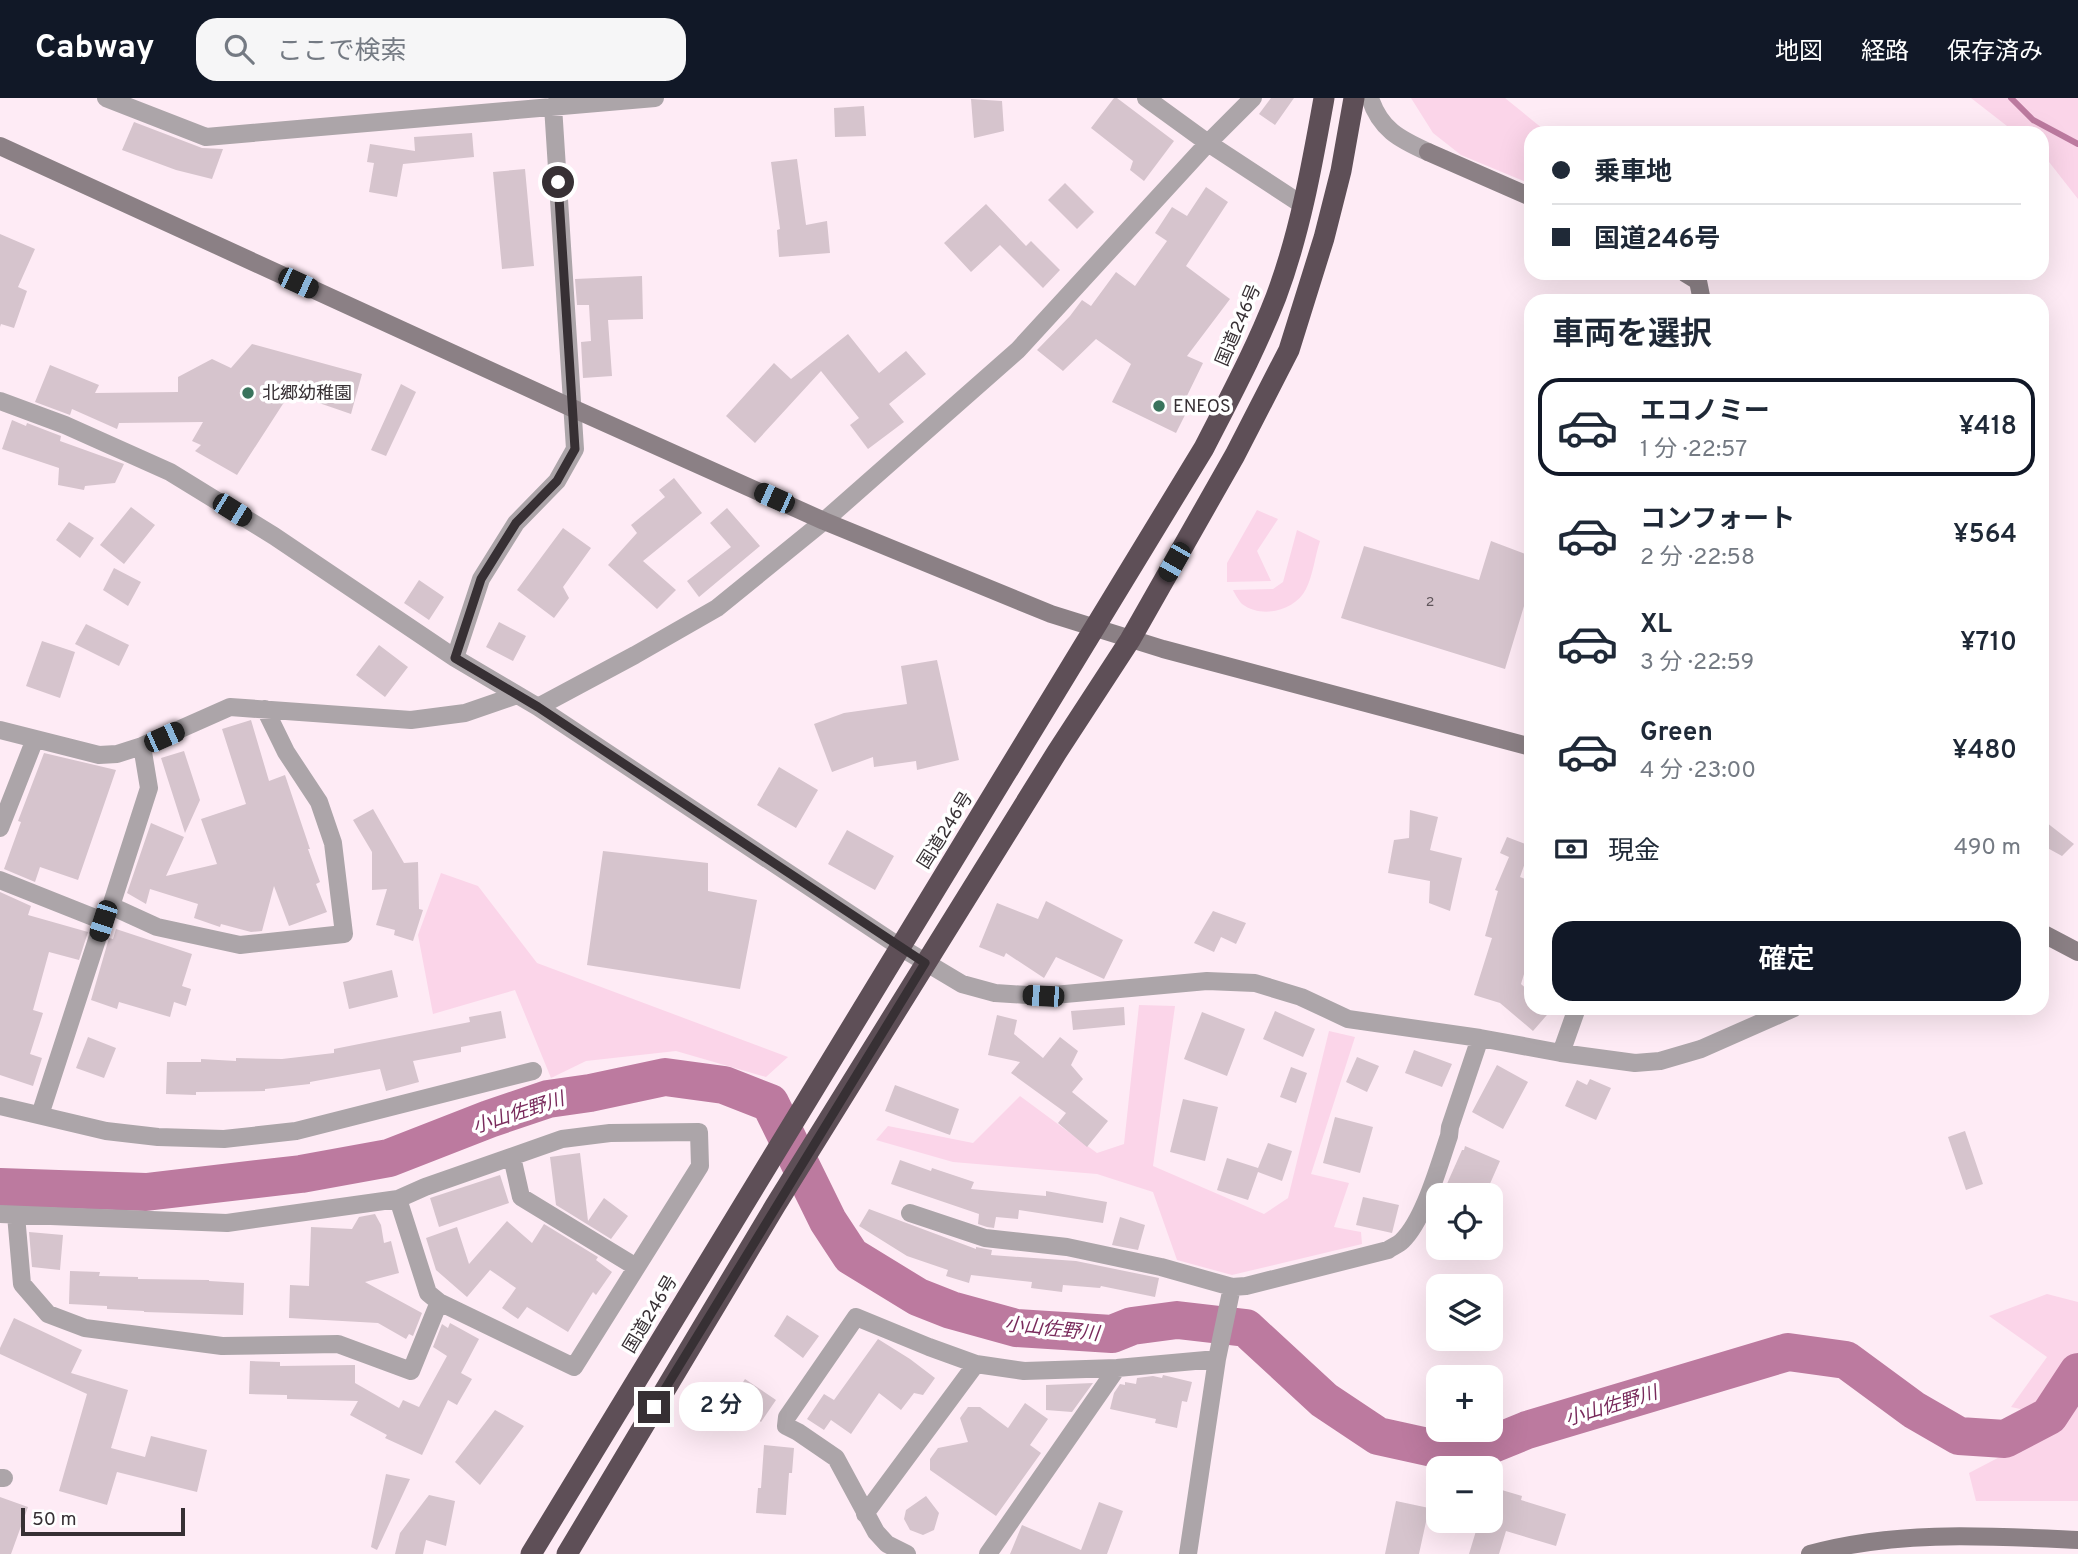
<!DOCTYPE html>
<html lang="ja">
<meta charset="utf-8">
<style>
:root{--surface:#fff;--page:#f6f6f7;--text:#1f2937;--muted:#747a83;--line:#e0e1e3;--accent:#111827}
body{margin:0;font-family:Overpass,"Noto Sans JP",sans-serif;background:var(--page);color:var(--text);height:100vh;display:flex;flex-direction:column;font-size:26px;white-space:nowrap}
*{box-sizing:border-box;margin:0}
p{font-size:23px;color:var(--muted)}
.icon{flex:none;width:38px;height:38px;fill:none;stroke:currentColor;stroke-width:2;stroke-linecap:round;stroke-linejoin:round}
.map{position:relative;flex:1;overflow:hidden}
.drawer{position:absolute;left:1524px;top:196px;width:525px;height:721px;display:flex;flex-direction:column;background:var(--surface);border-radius:21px;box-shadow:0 7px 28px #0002}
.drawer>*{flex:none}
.top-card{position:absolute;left:1524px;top:28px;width:525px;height:154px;border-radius:21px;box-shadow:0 7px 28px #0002;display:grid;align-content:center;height:154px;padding:0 28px;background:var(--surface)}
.controls{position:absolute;left:1426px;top:1085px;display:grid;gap:14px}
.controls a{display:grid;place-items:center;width:77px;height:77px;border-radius:14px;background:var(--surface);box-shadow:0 7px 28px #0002;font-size:35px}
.scale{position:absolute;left:21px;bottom:18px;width:164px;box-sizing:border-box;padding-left:7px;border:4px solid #373034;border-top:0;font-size:19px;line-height:24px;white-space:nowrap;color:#373034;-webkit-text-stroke:5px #fff;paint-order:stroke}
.end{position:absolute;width:32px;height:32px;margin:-16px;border:9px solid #373034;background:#fff;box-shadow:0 0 0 4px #fff}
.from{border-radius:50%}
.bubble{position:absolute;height:49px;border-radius:21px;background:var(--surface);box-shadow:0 7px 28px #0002;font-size:23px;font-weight:600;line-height:49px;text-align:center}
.car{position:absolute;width:21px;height:42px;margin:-21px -10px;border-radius:9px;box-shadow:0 0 5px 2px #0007;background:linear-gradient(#222 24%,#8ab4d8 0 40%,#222 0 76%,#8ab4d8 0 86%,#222 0)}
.top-card b{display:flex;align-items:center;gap:24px;height:66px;font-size:26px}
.top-card b+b{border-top:2px solid var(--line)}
.top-card i{width:18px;height:18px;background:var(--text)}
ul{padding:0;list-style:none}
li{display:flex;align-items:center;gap:21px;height:98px;margin:0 14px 10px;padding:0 14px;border:4px solid transparent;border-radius:21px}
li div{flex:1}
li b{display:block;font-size:26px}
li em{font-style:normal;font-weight:600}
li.active{border-color:var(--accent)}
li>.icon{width:63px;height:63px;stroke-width:1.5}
h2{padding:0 28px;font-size:32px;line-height:84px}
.pay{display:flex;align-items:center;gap:18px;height:77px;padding:0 28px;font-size:26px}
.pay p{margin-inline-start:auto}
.primary-button{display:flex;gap:14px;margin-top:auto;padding:14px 28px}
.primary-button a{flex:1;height:80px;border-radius:21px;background:var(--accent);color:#fff;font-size:28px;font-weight:600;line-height:80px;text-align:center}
header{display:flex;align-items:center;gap:42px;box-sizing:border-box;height:98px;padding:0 35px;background:var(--accent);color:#fff}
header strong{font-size:33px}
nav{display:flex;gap:38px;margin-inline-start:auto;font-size:24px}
.search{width:490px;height:63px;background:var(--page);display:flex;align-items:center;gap:18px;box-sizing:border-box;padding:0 24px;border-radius:21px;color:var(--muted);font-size:26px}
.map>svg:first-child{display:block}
</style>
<header>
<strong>Cabway</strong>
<div class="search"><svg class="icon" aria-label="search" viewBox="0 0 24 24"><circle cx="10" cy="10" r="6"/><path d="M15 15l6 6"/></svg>ここで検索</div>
<nav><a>地図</a><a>経路</a><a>保存済み</a></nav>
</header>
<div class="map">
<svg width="2078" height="1456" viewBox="0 0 2078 1456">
<rect width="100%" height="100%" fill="#feebf5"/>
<path fill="#fbd5e9" d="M1411,0H1505L1548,35H1531V86L1461,57L1433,35Z
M1971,0H2078V101L2042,55V35H2016Z
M1257,412L1278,421L1257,453L1271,483L1227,484V465Z
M1297,432L1320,443C1315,458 1313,477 1306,491C1295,513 1262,521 1242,506C1239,503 1235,496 1233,492L1273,491L1283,484Z
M441,775L478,788L537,865L788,959L766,979L676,953L586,963L551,980L515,892L433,916L418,837Z
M1139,907L1175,908L1153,1068L1264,1116L1288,1100L1329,933L1355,939L1311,1076L1349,1085L1334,1129L1361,1134L1362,1146L1232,1177L1177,1162L1153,1094L1097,1076L953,1064L876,1042L888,1028L973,1045L1020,998L1097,1055L1124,1046Z
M2047,1196L2078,1204V1403H1976L1969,1375L2070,1322L2011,1309L2047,1259L1989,1218Z"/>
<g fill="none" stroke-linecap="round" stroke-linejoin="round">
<path stroke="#bc7a9f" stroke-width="6" d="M2011,0L2033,22L2078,46"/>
<path stroke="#bc7a9f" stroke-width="38" d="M0,1089L146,1094L301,1076L389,1060L489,1021L548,1001L590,995L665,979L724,987L770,1005L828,1123L851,1158L918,1199L951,1212L1016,1230L1112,1236L1132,1228L1177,1222L1246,1230L1324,1302L1378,1338L1437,1351L1483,1350L1527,1332L1788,1254L1846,1262L1914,1312L1959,1338L2005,1341L2049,1318L2078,1274"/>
</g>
<path fill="#d6c4cd" d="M1114,0H1117L1174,43L1144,83L1130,72L1133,63L1091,30Z
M1271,0H1294L1275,27L1259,16Z
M971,1L1002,3L1004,33L974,40Z
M864,8L866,38L835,39L834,10Z
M134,24L202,50L223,51L212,81L176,72L122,52Z
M472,35L474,59L403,66L397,99L369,94L374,65L367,64L370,46L415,53L414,39Z
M797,61L806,127L827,123L830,155L779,159L777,132L780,131L771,64Z
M525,71L534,168L502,171L493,74Z
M1065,85L1094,114L1077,131L1048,102Z
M1206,89L1228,104L1186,168L1230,201L1187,258L1203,265L1183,306L1189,309L1176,335L1112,304L1131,266L1096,241L1063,273L1037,252L1070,218L1082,202L1091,208L1116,174L1135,188L1167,143L1155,135L1172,109L1187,118Z
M986,106L1026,148L1031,143L1060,172L1043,190L1000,147L971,174L944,145Z
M0,136L35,151L18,189L27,193L14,230L1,226L0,229Z
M642,178L643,221L608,222L612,278L583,280L581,244L591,243L589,207H577L575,181Z
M848,236L879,275L906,253L926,276L889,306L904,324L868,351L850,327L859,320L821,273L755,345L726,318L774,265L791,281Z
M252,246L362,276L351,316L290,295L237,377L195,353L201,347L192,343L203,324L119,325L117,331L72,311L70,317L35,304L50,267L99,287L95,295L178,294V279L212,261L231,270Z
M401,286L416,294L386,358L371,352Z
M12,322L26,328L27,325L61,338L60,343L124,366L115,385L85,388L84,392L58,387L59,370L2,351Z
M674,380L702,415L643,463L676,492L657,511L608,467L637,435L631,427L665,399L659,392Z
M131,409L155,427L124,466L100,447Z
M727,410L760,448L699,499L687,483L731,449L710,425Z
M69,424L94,440L80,460L56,442Z
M563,430L591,450L563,489L569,500L554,520L517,492Z
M1491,443L1531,458V485L1505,571L1341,520L1364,448L1479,482Z
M114,470L141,484L128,508L103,492Z
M419,482L444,499L429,522L404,505Z
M499,524L526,538L513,563L486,549Z
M86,526L129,547L119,568L75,546Z
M42,543L75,554L60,600L26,588Z
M379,547L408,569L385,599L356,577Z
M937,562L959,662L917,672L916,663L874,669L873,659L832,674L814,626L844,615L907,606L901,568Z
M251,622L269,683L285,677L310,751H308L320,784L316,786L327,814L289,828L274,788L262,833L251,834L221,826L220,829L194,820L198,806L150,791L146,806L127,795L151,725L184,739L166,778L217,766L201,721L246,706L222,631Z
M184,653L200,702L185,735L161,660Z
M44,655L116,672L78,782L40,769L35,784L4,771L21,724L18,723Z
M779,669L818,692L796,730L757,707Z
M373,711L404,765L418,764L419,811L423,812L413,843L394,837L395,832L376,827L387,791L372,792V754L353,722Z
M1410,712L1438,719L1430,752L1462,760L1450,813L1429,805L1430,783L1388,775L1394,742L1409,740Z
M2042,721L2074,746L2062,758L2042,747Z
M847,732L894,758L875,792L828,766Z
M1507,739L1531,748L1520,779L1531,783V853L1521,886L1531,895V910H1553L1533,933L1500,905L1474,897L1492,840L1485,838L1498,793L1495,792L1509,759L1500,755Z
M603,753L708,765V793L757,802L740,891L587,867Z
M0,794L31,808L28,817L88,834L79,862L49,854L33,912L43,915L30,956L42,960L33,988L0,977Z
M1046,803L1123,842L1104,881L1056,859L1044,880L1006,855L1004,859L979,849L997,805L1038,821Z
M1213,813L1246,825L1236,846L1221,839L1214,854L1194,845Z
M116,831L192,856L182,888L191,891L186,908L174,904L170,919L119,904L117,911L91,902L109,840L113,841Z
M392,872L398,899L349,911L343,884Z
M1124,909L1125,927L1073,932L1071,913Z
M501,913L506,940L461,949V954L413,963L419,984L386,993L380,971L310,984V986L265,991V993L196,994V997L166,996L167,964H201V961L236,963V960L282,961L334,955V951L470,924L469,919Z
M1275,913L1315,931L1303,959L1263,941Z
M1202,914L1245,931L1227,978L1184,961Z
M997,917L1017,922L1014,936L1043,960L1060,939L1078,953L1071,967L1083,981L1072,994L1108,1023L1087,1049L1058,1025L1066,1015L1011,975L1020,964L988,957Z
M88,939L116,950L104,980L76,970Z
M1414,952L1452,966L1442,989L1405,975Z
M1357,959L1379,968L1367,994L1346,984Z
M1497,967L1528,984L1503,1031L1472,1014Z
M1291,969L1307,975L1296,1005L1280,999Z
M1590,981L1611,990L1596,1022L1565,1008L1577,982L1587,987Z
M895,987L959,1011L950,1037L885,1013Z
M1183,1001L1218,1009L1205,1063L1170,1054Z
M1335,1019L1373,1029L1360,1075L1323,1065Z
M1965,1033L1983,1086L1966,1092L1948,1039Z
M1268,1045L1292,1053L1282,1083L1258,1074L1248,1102L1217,1092L1227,1060L1258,1070Z
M1465,1048L1500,1063L1485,1097H1442L1462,1052H1464Z
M580,1055L588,1123L604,1100L628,1118L611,1141L556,1107L550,1059Z
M900,1062L931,1073L932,1070L974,1084L971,1091L1046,1098V1093L1107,1104L1103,1125L1019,1112L1018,1121L996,1119L994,1130L987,1129L978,1126L979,1116L891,1086Z
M500,1077L509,1105L439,1129L430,1100Z
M1363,1099L1399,1107L1392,1135L1356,1127Z
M869,1111L976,1151V1149L992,1152L991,1157L1076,1163L1159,1180L1155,1199L1101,1188L1100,1190L1063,1187L1062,1194L1031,1190L1032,1184L971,1177L969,1185L946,1178L948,1172L907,1158L859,1128Z
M375,1116L381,1127L384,1145L391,1143L399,1175L365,1184L422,1215L413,1238L409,1236L406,1241L378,1225L289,1220L290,1187L309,1188L311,1129L352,1131L359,1119Z
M1120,1119L1145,1127L1138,1152L1112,1147Z
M507,1123L532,1145L544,1126L598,1159L596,1162L612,1174L596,1197L593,1194L568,1234L527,1209L518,1221L502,1210L516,1190L490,1172L467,1199L436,1172L426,1140L457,1129L469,1166Z
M29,1134L63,1137L60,1172L32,1169Z
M70,1173L100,1174L99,1178L138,1179V1181L209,1182V1183L244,1185L243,1217L144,1214V1213L107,1211V1208L69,1206Z
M787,1217L819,1238L803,1260L774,1238Z
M14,1220L82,1252L71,1275L128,1292L111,1350L145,1359L151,1338L207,1352L197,1394L117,1374L107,1407L59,1393L87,1296L0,1256V1250Z
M450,1225L479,1241L461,1275L472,1281L457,1307L448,1302L422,1357L385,1340L387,1337L350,1317L358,1303L287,1301V1297L249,1296L250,1263L280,1264V1268L355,1267V1285L399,1310L403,1302L419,1309L447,1258L433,1249L442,1226L448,1230Z
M878,1241L910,1261L935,1280L923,1297L914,1295L901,1312L879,1295L851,1336L831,1322L824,1332L807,1321L824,1296L834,1302Z
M1163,1277L1192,1284L1187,1304L1182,1303L1177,1330L1155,1325L1156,1321L1110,1311L1114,1295L1120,1286L1125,1287V1284L1136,1286L1137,1280L1153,1278L1162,1280Z
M745,1281L776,1302L761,1324L732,1302Z
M1093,1285L1072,1314L1046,1312V1287Z
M1025,1305L1048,1321L1030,1347L1041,1355L996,1418L930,1372V1361L938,1350L968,1344L960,1320L968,1309H980L1008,1330Z
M495,1312L524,1328L480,1387L455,1364Z
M764,1347L794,1350L792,1375H789L786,1417L756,1415L758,1390H761Z
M386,1376L410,1381L377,1452L371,1449Z
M1495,1390L1522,1398L1521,1402L1566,1416L1556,1448L1506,1433L1499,1456H1469L1479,1423H1491V1402Z
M429,1397L455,1403L446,1448L426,1442L423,1456H395L400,1435Z
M926,1398L939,1415L934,1432L923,1437L910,1432L904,1421L906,1412Z
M0,1399L28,1409L11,1456H0Z
M1396,1403L1429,1410L1419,1456H1385Z
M1099,1404L1123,1413L1107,1456H1010L1022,1427L1081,1452Z"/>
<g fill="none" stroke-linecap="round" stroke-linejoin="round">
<path stroke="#aca5a9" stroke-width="18" d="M106,0L206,39L655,0
M1146,0L1208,45L1304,108
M1370,0C1380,31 1399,41 1428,54
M0,303L65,327L170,374L274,438L455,560L538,609L900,849L962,886L995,895L1043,898L1207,883L1255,885L1301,899L1348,921L1480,940L1561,955L1635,965L1660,963L1701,951L1794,910
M455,560L481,481L516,425L557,383L575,351L553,8
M538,609L635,557L717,510L824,423L1018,252L1208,45L1253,0
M0,632L99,657L117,656L142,648L230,609L411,622L465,615L517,597
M0,730L35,641
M0,782L103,823
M111,808L157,829L240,847L344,836L333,745L319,704L286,654L265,611
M1561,955L1577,910
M0,1008L106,1033L158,1039L224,1041L296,1033L533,973
M40,1017L103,823L111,808L149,690L142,648
M512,1059L521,1099L636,1169
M910,1115L985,1140L1067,1149L1161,1169L1232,1189L1246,1188L1388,1152C1392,1149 1398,1147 1402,1143C1424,1122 1439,1067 1449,1038L1450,1029L1480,940
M0,1116L227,1125L398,1101L425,1089L562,1041L610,1035L699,1034L700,1068L574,1269L439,1204L428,1195L398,1101
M16,1117L22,1186L48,1216L85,1230L222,1248L338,1246L411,1273L439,1204
M0,1380H4
M865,1416L976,1266
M907,1456L887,1446L876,1434L836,1360L798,1334L786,1328L787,1319L856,1219L929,1249L976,1266L1024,1273L1117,1270L1217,1261
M988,1456L1117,1270
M1188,1456L1217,1261L1232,1189"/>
<path stroke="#8b8085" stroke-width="18" d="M0,48L572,310L824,423L1051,516L1163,551L1531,649
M1428,54L1531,99
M1685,175L1698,183L1702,203
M2042,835L2078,854
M1810,1456C1897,1432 1989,1438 2078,1442"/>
<path stroke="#5e4f57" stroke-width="21" d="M531,1456L1204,350C1229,301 1256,251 1276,199C1300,135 1312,67 1324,0
M567,1456L775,1108L1057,654L1130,542L1235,357L1289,252L1324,140L1341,73L1354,0"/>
</g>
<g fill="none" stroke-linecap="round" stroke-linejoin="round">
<path stroke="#373034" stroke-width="9" d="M558,84L575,351L557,383L516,425L481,481L455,560L538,609L925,865L654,1309"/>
</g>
<g fill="#39735c" stroke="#fff" stroke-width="2.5">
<circle cx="248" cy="295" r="7"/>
<circle cx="1159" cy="308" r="7"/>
</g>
<g text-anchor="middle" stroke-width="7" stroke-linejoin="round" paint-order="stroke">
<g font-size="14" fill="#5f555a">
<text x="1430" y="508">2</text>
</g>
<g font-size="18" fill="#373034" stroke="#fff">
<text transform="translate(1238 227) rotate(-67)" y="6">国道246号</text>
<text transform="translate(945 732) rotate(-58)" y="6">国道246号</text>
<text transform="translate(650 1216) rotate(-59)" y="6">国道246号</text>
</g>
<g font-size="18" fill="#373034" stroke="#fff" text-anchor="start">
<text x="262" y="301">北郷幼稚園</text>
<text x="1173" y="314">ENEOS</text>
</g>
<g font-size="19" font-style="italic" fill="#792b5c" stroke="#fff">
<text transform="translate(518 1014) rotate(-18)" y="7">小山佐野川</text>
<text transform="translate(1052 1230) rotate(6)" y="7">小山佐野川</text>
<text transform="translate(1611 1307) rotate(-17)" y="7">小山佐野川</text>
</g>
</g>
</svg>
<div class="controls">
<a><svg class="icon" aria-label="locate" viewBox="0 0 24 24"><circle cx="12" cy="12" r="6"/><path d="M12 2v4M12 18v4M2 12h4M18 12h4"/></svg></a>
<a><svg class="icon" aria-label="layers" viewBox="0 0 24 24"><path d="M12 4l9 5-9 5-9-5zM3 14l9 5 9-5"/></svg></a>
<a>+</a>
<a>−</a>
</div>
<div class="scale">50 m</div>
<i class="end from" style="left:558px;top:84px"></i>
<i class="end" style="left:654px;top:1309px"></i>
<div class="bubble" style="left:679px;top:1284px;width:84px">2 分</div>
<i class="car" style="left:298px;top:185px;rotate:115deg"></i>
<i class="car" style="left:774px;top:400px;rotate:294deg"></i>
<i class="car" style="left:232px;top:412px;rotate:122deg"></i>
<i class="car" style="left:1174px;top:464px;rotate:210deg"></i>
<i class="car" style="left:164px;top:639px;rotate:66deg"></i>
<i class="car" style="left:103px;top:823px;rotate:198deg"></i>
<i class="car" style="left:1043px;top:898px;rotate:273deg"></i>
<div class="top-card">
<b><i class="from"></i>乗車地</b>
<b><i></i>国道246号</b>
</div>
<section class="drawer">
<h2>車両を選択</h2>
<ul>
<li class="active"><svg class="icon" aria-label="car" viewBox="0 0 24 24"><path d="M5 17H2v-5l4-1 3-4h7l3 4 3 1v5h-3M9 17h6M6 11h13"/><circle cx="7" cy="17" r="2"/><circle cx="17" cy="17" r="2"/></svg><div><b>エコノミー</b><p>1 分 · 22:57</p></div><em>¥418</em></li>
<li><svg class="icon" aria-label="car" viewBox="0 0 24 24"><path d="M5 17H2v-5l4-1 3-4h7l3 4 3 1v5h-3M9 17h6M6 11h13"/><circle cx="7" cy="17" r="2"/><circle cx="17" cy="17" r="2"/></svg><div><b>コンフォート</b><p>2 分 · 22:58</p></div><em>¥564</em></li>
<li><svg class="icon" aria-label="car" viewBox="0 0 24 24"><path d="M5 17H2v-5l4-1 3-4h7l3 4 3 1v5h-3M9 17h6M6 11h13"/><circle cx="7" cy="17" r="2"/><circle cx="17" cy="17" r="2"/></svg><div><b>XL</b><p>3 分 · 22:59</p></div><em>¥710</em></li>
<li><svg class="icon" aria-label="car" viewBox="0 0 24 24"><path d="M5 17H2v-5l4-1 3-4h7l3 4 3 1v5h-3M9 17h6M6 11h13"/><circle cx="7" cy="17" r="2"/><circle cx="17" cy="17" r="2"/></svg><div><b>Green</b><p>4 分 · 23:00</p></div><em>¥480</em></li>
</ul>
<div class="pay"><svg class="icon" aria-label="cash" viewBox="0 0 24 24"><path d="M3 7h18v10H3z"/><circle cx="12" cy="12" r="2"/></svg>現金<p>490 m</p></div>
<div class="primary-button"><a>確定</a></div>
</section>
</div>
